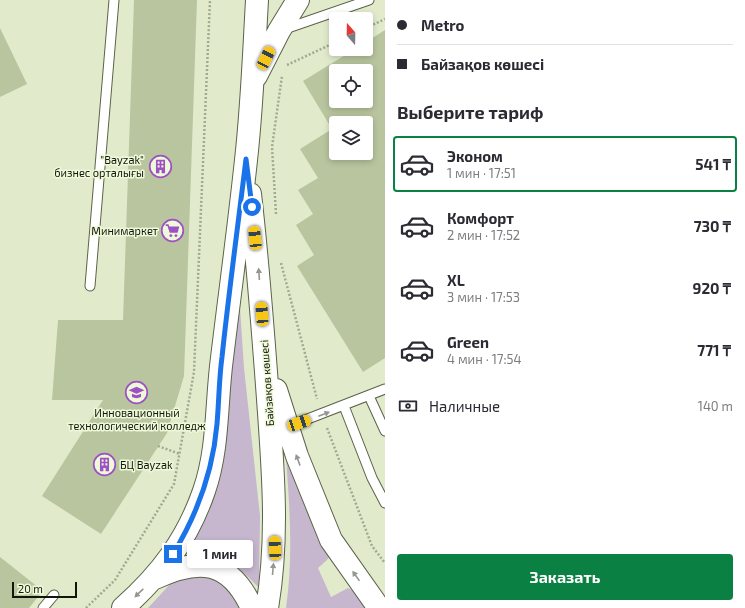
<!DOCTYPE html>
<html lang="ru">
<meta charset="utf-8">
<style>
:root{--surface:#fff;--page:#f7f7f7;--text:#2b2b33;--muted:#7c7c81;--line:#e1e1e2;--accent:#0b8043}
body{margin:0;font-family:"Exo 2",sans-serif;background:var(--page);color:var(--text);height:100vh;display:flex;flex-direction:column;font-size:15px;white-space:nowrap}
*{box-sizing:border-box;margin:0}
p{font-size:13px;color:var(--muted)}
.icon{flex:none;width:22px;height:22px;fill:none;stroke:currentColor;stroke-width:2;stroke-linecap:round;stroke-linejoin:round}
.map{position:relative;flex:1;overflow:hidden}
.sheet{display:flex;flex-direction:column;background:var(--surface);width:360px}
.sheet>*{flex:none}
.guide{display:grid;align-content:center;height:88px;padding:0 12px;background:var(--surface)}
.needle{width:26px;rotate:340deg}
.fabs{position:absolute;left:329px;top:12px;display:grid;gap:8px}
.fabs a{display:grid;place-items:center;width:44px;height:44px;border-radius:4px;background:var(--surface);box-shadow:0 2px 6px #0003;font-size:20px}
.scale{position:absolute;left:12px;bottom:10px;width:65px;box-sizing:border-box;padding-left:4px;border:2px solid #12150a;border-top:0;font-size:11px;line-height:14px;white-space:nowrap;color:#12150a;-webkit-text-stroke:3px #eef9d9;paint-order:stroke}
.end{position:absolute;width:18px;height:18px;margin:-9px;border:5px solid #1a73e8;background:#fff;box-shadow:0 0 0 2px #fff}
.from{border-radius:50%}
.bubble{position:absolute;height:28px;border-radius:4px;background:var(--surface);box-shadow:0 2px 6px #0003;font-size:13px;font-weight:700;line-height:28px;text-align:center}
.car{position:absolute;width:12px;height:24px;margin:-12px -6px;border-radius:5px;box-shadow:0 0 3px 1px #0007;background:linear-gradient(#f5c518 24%,#345 0 40%,#f5c518 0 76%,#345 0 86%,#f5c518 0)}
.guide b{display:flex;align-items:center;gap:14px;height:38px;font-size:15px}
.guide b+b{border-top:1px solid var(--line)}
.guide i{width:10px;height:10px;background:var(--text)}
ul{padding:0;list-style:none}
li{display:flex;align-items:center;gap:12px;height:56px;margin:0 8px 6px;padding:0 4px;border:2px solid transparent;border-radius:4px}
li div{flex:1}
li b{display:block;font-size:15px}
li em{font-style:normal;font-weight:700}
li.active{border-color:var(--accent)}
li>.icon{width:36px;height:36px;stroke-width:1.5}
h2{padding:0 12px;font-size:18px;line-height:48px}
.pay{display:flex;align-items:center;gap:10px;height:44px;padding:0 12px;font-size:15px}
.pay p{margin-inline-start:auto}
.action{display:flex;gap:8px;margin-top:auto;padding:8px 12px}
.action a{flex:1;height:46px;border-radius:4px;background:var(--accent);color:#fff;font-size:16px;font-weight:700;line-height:46px;text-align:center}
main{display:flex;flex:1;min-height:0}
.map>svg:first-child{display:block}
</style>
<main>
<div class="map">
<svg width="385" height="608" viewBox="0 0 385 608">
<rect width="100%" height="100%" fill="#e1ebcc"/>
<path fill="#c6b7cf" d="M239,293L244,368L260,516L259,588C236,564 221,549 186,555L198,532Z
M285,444L330,556L327,560L318,568L331,597L348,588L352,590L368,608H286C294,552 289,500 285,444Z
M185,574L220,577L243,608H148L172,582Z"/>
<path fill="#b8c59e" fill-rule="evenodd" d="M134,0H197L184,376L167,433L101,534L42,496L103,400H52L58,320H123Z
M0,28L27,84L0,97Z
M385,30V358L363,372L297,266L314,255L296,225L313,214L298,190L318,178L300,149L332,129L303,81L355,49H366V42ZM336,71H366V101H336ZM336,123H366V153H336Z
M0,557L43,591L29,608H0Z"/>
<g fill="none" stroke-linecap="round" stroke-linejoin="round">
<defs>
<path id="lane" d="M285,29L369,0
M90,286L114,0
M369,396L385,431
M344,406L372,478L385,503
M287,427L385,389
M43,608L54,595"/>
<path id="secondary" d="M256,76L279,31L298,0
M250,194C258,262 263,331 268,399C273,470 279,538 267,608
M276,390L297,456L331,540L379,608
M155,578C200,557 230,560 252,608
M123,608C161,574 187,540 204,491C219,448 216,402 222,358C230,292 239,226 246,160C252,107 254,53 257,0"/>
</defs>
<use href="#lane" stroke="#5a6348" stroke-width="11"/>
<use href="#secondary" stroke="#5a6348" stroke-width="24"/>
<path stroke="#a1a990" stroke-width="2.5" stroke-dasharray="2 2" stroke-linecap="butt" d="M366,28L385,19
M287,65L336,42
M276,214L272,147L282,76
M281,263L317,399
M327,428L372,546L385,563
M158,446L180,454
M86,608L115,580L174,484L194,372L210,0"/>
<use href="#lane" stroke="#fff" stroke-width="9"/>
<use href="#secondary" stroke="#fff" stroke-width="22"/>
</g>
<defs><path id="oneway-solid" d="M-6-.8H1V-3.2L6.5 0L1 3.2V.8H-6Z"/></defs>
<g fill="#949691">
<use href="#oneway-solid" transform="translate(259 274) rotate(-94)"/>
<use href="#oneway-solid" transform="translate(324 414) rotate(-21)"/>
<use href="#oneway-solid" transform="translate(298 460) rotate(-110)"/>
<use href="#oneway-solid" transform="translate(273 569) rotate(-85)"/>
<use href="#oneway-solid" transform="translate(356 576) rotate(-125)"/>
<use href="#oneway-solid" transform="translate(139 593) rotate(136)"/>
</g>
<g fill="none" stroke-linecap="round" stroke-linejoin="round">
<path stroke="#1a73e8" stroke-width="5" d="M173,554C198,513 213,471 217,424C219,401 219,379 222,357C229,291 238,225 246,159L252,207"/>
</g>
<defs>
<symbol id="building-ring" viewBox="-11 -11 22 22"><circle r="9.5" fill="#eef9d9" stroke="#9e51c3" stroke-width="1.5"/><path d="M-4-6H4V6H1V3H-1V6H-4ZM-2.5-4.3h1.7v1.8h-1.7ZM.8-4.3h1.7v1.8H.8ZM-2.5-1h1.7V.8h-1.7ZM.8-1h1.7V.8H.8Z" fill="#9e51c3"/></symbol>
<symbol id="supermarket-ring" viewBox="-11 -11 22 22"><circle r="9.5" fill="#eef9d9" stroke="#9e51c3" stroke-width="1.5"/><path d="M-6-5.5h2.5l.6 2H6L4.5 2H-2.5L-4.4-4H-6ZM-1.5 3.2a1.3 1.3 0 1 0 .1 0ZM3 3.2a1.3 1.3 0 1 0 .1 0Z" fill="#9e51c3"/></symbol>
<symbol id="university-ring" viewBox="-11 -11 22 22"><circle r="9.5" fill="#eef9d9" stroke="#9e51c3" stroke-width="1.5"/><path d="M0-5L7-2L0 1L-7-2ZM-4 1L0 2.5L4 1V4Q0 6-4 4Z" fill="#9e51c3"/></symbol>
</defs>
<g fill-rule="evenodd">
<use href="#building-ring" x="148" y="154" width="25" height="25"/>
<use href="#supermarket-ring" x="160" y="218" width="25" height="25"/>
<use href="#university-ring" x="124" y="380" width="25" height="25"/>
<use href="#building-ring" x="92" y="452" width="25" height="25"/>
</g>
<g text-anchor="middle" stroke-width="3" stroke-linejoin="round" paint-order="stroke">
<g font-size="11" fill="#12150a" stroke="#eef9d9" text-anchor="end">
<text x="144" y="164">"Bayzak"<tspan x="144" dy="13">бизнес орталығы</tspan></text>
<text x="158" y="235">Минимаркет</text>
<text x="137" y="417" text-anchor="middle">Инновационный<tspan x="137" dy="13">технологический колледж</tspan></text>
<text x="120" y="469" text-anchor="start">БЦ Bayzak</text>
</g>
<g font-size="11" fill="#12150a" stroke="#eef9d9">
<text transform="translate(267 383) rotate(-94)" y="4">Байзақов көшесі</text>
</g>
</g>
</svg>
<div class="fabs">
<a><svg class="needle" viewBox="-14 -14 28 28"><path d="M0-13l5 13h-10z" fill="#e53935"/><path d="M0 13l5-13h-10z" fill="#7c7c81"/></svg></a>
<a><svg class="icon" aria-label="locate" viewBox="0 0 24 24"><circle cx="12" cy="12" r="6"/><path d="M12 2v4M12 18v4M2 12h4M18 12h4"/></svg></a>
<a><svg class="icon" aria-label="layers" viewBox="0 0 24 24"><path d="M12 4l9 5-9 5-9-5zM3 14l9 5 9-5"/></svg></a>
</div>
<div class="scale">20 m</div>
<i class="end from" style="left:252px;top:207px"></i>
<i class="end" style="left:173px;top:554px"></i>
<div class="bubble" style="left:187px;top:540px;width:66px">1 мин</div>
<i class="car" style="left:266px;top:58px;rotate:26deg"></i>
<i class="car" style="left:255px;top:238px;rotate:354deg"></i>
<i class="car" style="left:262px;top:314px;rotate:356deg"></i>
<i class="car" style="left:299px;top:423px;rotate:71deg"></i>
<i class="car" style="left:275px;top:548px;rotate:358deg"></i>
</div>
<section class="sheet">
<div class="guide">
<b><i class="from"></i>Metro</b>
<b><i></i>Байзақов көшесі</b>
</div>
<h2>Выберите тариф</h2>
<ul>
<li class="active"><svg class="icon" aria-label="car" viewBox="0 0 24 24"><path d="M5 17H2v-5l4-1 3-4h7l3 4 3 1v5h-3M9 17h6M6 11h13"/><circle cx="7" cy="17" r="2"/><circle cx="17" cy="17" r="2"/></svg><div><b>Эконом</b><p>1 мин · 17:51</p></div><em>541 ₸</em></li>
<li><svg class="icon" aria-label="car" viewBox="0 0 24 24"><path d="M5 17H2v-5l4-1 3-4h7l3 4 3 1v5h-3M9 17h6M6 11h13"/><circle cx="7" cy="17" r="2"/><circle cx="17" cy="17" r="2"/></svg><div><b>Комфорт</b><p>2 мин · 17:52</p></div><em>730 ₸</em></li>
<li><svg class="icon" aria-label="car" viewBox="0 0 24 24"><path d="M5 17H2v-5l4-1 3-4h7l3 4 3 1v5h-3M9 17h6M6 11h13"/><circle cx="7" cy="17" r="2"/><circle cx="17" cy="17" r="2"/></svg><div><b>XL</b><p>3 мин · 17:53</p></div><em>920 ₸</em></li>
<li><svg class="icon" aria-label="car" viewBox="0 0 24 24"><path d="M5 17H2v-5l4-1 3-4h7l3 4 3 1v5h-3M9 17h6M6 11h13"/><circle cx="7" cy="17" r="2"/><circle cx="17" cy="17" r="2"/></svg><div><b>Green</b><p>4 мин · 17:54</p></div><em>771 ₸</em></li>
</ul>
<div class="pay"><svg class="icon" aria-label="cash" viewBox="0 0 24 24"><path d="M3 7h18v10H3z"/><circle cx="12" cy="12" r="2"/></svg>Наличные<p>140 m</p></div>
<div class="action"><a>Заказать</a></div>
</section>
</main>
